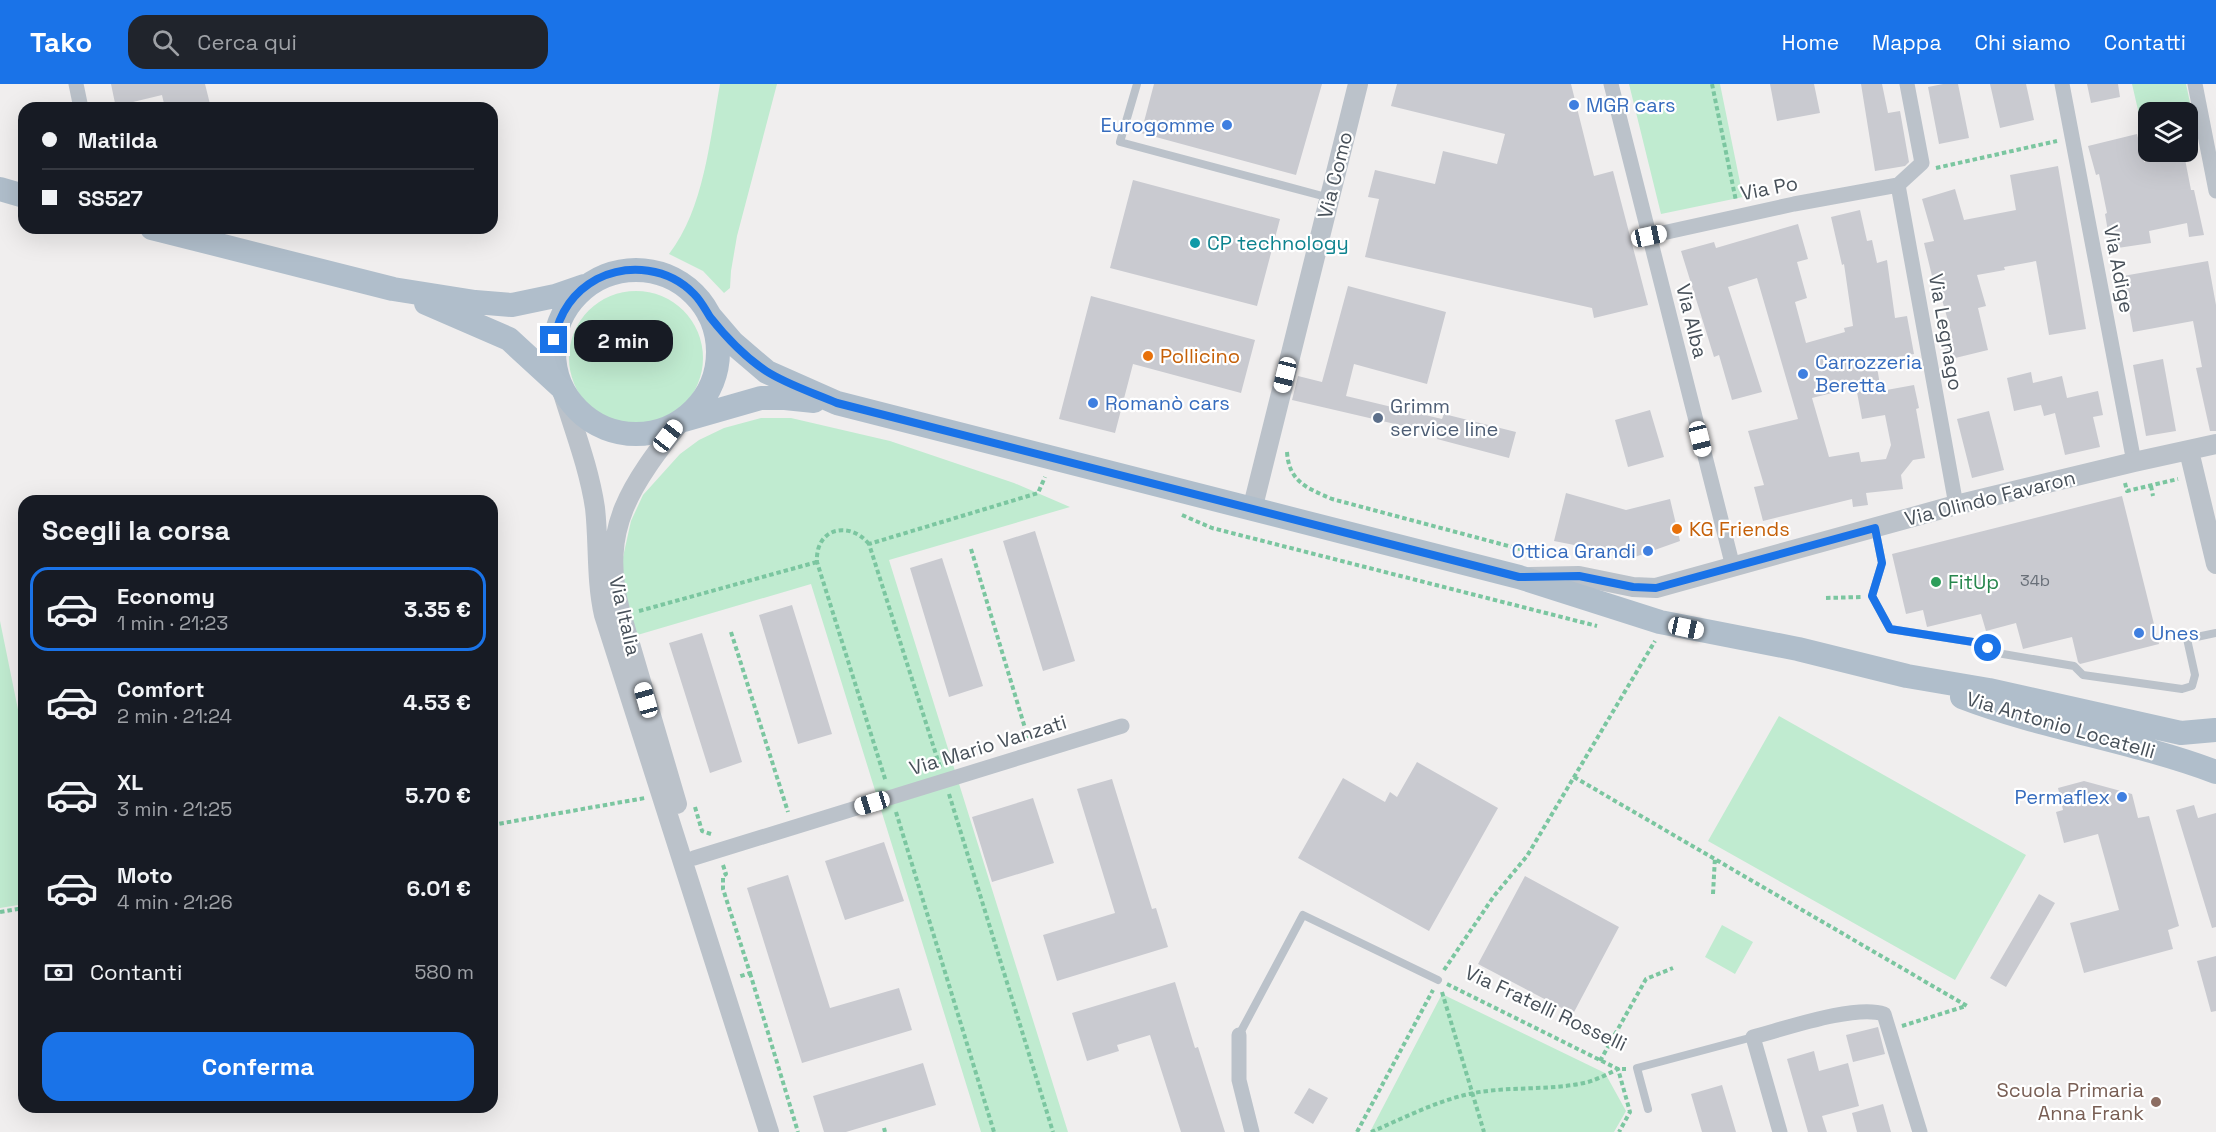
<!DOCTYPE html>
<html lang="it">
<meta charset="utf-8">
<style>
:root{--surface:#171b24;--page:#20242c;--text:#f1f3f6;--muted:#9ea1a6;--line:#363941;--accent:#1a73e8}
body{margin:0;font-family:"Space Grotesk",sans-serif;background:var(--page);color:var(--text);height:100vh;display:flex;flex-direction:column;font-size:22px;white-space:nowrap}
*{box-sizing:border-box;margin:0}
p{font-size:20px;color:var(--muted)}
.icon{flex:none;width:33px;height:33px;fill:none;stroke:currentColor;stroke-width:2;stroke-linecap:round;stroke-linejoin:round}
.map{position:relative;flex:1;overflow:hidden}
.side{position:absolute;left:18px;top:411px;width:480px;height:618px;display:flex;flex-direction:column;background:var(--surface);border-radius:18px;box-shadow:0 6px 24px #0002}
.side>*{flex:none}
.banner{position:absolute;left:18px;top:18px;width:480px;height:132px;border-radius:18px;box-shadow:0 6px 24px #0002;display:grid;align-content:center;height:132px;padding:0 24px;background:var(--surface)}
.controls{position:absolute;left:2138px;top:18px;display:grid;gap:12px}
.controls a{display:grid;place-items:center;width:60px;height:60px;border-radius:12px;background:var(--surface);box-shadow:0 6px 24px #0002;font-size:30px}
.end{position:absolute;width:27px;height:27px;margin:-14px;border:8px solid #1a73e8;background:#fff;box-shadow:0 0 0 3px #fff}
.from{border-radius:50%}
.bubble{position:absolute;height:42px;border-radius:18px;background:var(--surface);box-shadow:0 6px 24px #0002;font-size:20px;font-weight:600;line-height:42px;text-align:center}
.car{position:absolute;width:18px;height:36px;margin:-18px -9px;border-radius:8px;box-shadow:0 0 4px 2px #0007;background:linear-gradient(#fff 24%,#345 0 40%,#fff 0 76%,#345 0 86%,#fff 0)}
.banner b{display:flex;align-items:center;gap:21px;height:57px;font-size:22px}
.banner b+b{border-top:2px solid var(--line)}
.banner i{width:15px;height:15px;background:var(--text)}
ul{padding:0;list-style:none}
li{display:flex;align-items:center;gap:18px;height:84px;margin:0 12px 9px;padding:0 12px;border:3px solid transparent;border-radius:18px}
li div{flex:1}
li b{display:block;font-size:22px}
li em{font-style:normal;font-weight:600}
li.active{border-color:var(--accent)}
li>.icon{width:54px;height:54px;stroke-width:1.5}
h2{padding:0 24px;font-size:27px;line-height:72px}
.pay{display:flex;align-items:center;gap:15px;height:66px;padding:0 24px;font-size:22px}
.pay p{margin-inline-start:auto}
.cta{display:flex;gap:12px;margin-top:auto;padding:12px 24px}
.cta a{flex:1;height:69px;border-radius:18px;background:var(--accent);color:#fff;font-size:24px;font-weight:600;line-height:69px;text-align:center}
header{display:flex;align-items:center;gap:36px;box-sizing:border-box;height:84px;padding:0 30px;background:var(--accent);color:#fff}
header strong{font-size:28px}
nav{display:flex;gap:33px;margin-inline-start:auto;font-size:21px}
.search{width:420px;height:54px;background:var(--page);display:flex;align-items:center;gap:15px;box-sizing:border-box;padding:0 21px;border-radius:18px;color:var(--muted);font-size:22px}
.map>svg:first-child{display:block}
</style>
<header>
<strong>Tako</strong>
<div class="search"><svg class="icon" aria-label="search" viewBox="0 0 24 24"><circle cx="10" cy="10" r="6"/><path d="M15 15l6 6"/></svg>Cerca qui</div>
<nav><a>Home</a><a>Mappa</a><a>Chi siamo</a><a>Contatti</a></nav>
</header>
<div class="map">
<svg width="2216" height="1048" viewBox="0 0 2216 1048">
<rect width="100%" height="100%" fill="#f0eeee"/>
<path fill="#c0ebd0" d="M720,0H777L737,152L731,187L730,204L724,209L703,187L669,170C704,125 710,55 720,0Z
M1629,0H1720L1743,113L1661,130Z
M2132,0H2186L2192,28H2148V38L2141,39Z
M569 274a67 67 0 1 1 134 0a67 67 0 1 1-134 0Z
M761,334H791L890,357L1014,399L1070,423L889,476L1068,1048H981L811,500L634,552L621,482L631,437L643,411L680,370L699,356L724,344Z
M0,537L24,655V820L0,824Z
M1779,632L2026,771L1955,896L1708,757Z
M1722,841L1753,858L1735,890L1705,873Z
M1442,910L1605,989L1626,1027L1614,1048H1370Z"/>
<path fill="#c9cad0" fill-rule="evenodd" d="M111,0H205L211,24H165L162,11L133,18L134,24H116Z
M1154,0H1322L1296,91L1141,49Z
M1397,0H1571L1594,92L1613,87L1648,221L1594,234L1592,224L1365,173L1379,115L1368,113L1375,86L1435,100L1443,67L1497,80L1505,50L1391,22Z
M1770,0H1814L1820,29L1777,37Z
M1861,0H1882L1888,29L1900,27L1909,78L1905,82L1875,87Z
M1943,0H1958L1969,54L1939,60L1928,3Z
M1990,0H2026L2034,36L2000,44Z
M2087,0H2118L2120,13L2091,19Z
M2137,50L2144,78L2184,70L2191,106H2194L2204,151L2189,153L2187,139L2149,147L2151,159L2111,165L2105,130L2107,129L2099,90L2096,91L2088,62Z
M2058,82L2086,245L2049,251L2036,177L2004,183L2005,186L1977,191L1986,222L1978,224L1988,266L1947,276L1942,254L1952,251L1935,191L1932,192L1924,159L1934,157L1922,115L1955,105L1964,136L2016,126L2010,91Z
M1133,96L1280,135L1257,222L1110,184Z
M1860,126L1867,157L1872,156L1877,179L1887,176L1895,234L1907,232L1914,270L1876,277L1881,307L1914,301L1919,324L1916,325L1925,374L1913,376L1901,391L1903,405L1866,409L1868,421L1853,423L1852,415L1763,437L1754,403L1764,401L1748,347L1798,335L1757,194L1728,203L1762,308L1732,316L1719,271L1714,273L1681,167L1714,158L1716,164L1798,140L1808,175L1797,178L1807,214L1795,218L1806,259L1845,248L1844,244L1853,242L1844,180L1842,181L1831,133ZM1856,303L1862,335L1885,331L1891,361L1886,375L1861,378L1859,368L1829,373L1812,314Z
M2208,177L2216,221V347H2210L2196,284L2202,283L2193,237L2133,248L2123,192Z
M1348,202L1446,228L1427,300L1354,280L1346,312L1442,335L1444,330L1516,348L1509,374L1437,355L1438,350L1292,316L1298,292L1322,298Z
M1091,212L1255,256L1241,309L1133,280L1115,349L1059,335Z
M2163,275L2176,347L2146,352L2133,281Z
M2031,288L2033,299L2062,292L2067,314L2098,307L2103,331L2093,333L2100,363L2065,371L2055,329L2044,332L2041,321L2014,327L2007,294Z
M1650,326L1664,373L1628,383L1615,336Z
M1989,327L2004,386L1972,394L1957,335Z
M1566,409L1626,426L1670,415L1680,457L1635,473L1554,457Z
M2122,412L2159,560L2080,580L2078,578L2072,553L2023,565L2016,539L1986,547L1981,530L1927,543L1923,526L1906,530L1892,470Z
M1035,447L1075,577L1043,587L1003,457Z
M942,474L983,602L949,613L910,484Z
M792,521L832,650L798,660L759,531Z
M702,549L742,678L710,689L669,559Z
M1417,678L1498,724L1429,847L1298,774L1343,694L1385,718L1390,708L1397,713Z
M1112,695L1152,825L1156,824L1168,863L1057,897L1043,851L1115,829L1077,705Z
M2084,697L2132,710L2138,734L2149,732L2179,842L2168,846L2173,865L2084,889L2070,839L2119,826L2098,750L2064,759L2056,728L2063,726L2058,704Z
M1033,714L1054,779L992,798L972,733Z
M2194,721L2198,734L2216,729V843L2212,844L2176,726Z
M884,758L904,817L845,836L825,777Z
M788,791L830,924L899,904L912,946L802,979L747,804Z
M1525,792L1619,843L1573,930L1478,880Z
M2039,810L2055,819L2006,903L1990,894Z
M2216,872V927L2211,928L2197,877Z
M1175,898L1195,964L1198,963L1225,1048H1181L1150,951L1117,961L1119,967L1087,977L1072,929Z
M1878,943L1885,970L1853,978L1846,951Z
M1814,967L1819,987L1848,979L1859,1022L1822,1032L1827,1048H1808L1787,975Z
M923,979L936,1021L846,1048H824L813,1012Z
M1722,1001L1736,1048H1702L1691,1010Z
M1309,1004L1328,1014L1313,1040L1294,1029Z
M1883,1020L1891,1048H1857L1852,1029Z"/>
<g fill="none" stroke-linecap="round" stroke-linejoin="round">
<path stroke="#7bc6a0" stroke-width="4" stroke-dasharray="4.5 3" stroke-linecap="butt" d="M1712,0L1736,117
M1936,84L2057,57
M1287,368C1289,398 1307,404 1332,415L1546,472
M2125,399L2127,407L2178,395
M2151,402L2153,412
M1182,431L1212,444L1597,542
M869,460C849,436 815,444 817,478L886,698
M971,465L1028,654
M1826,514L1861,513
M639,527L817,478
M731,548L788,728
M940,683L869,460L1038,409L1045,393
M1574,693L1967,922
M949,710L1053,1048
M695,723L702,747L711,750
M896,728L994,1048
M492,741L645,714
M723,781L726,790L723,792V805L750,889L738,893
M1713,810L1715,773
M0,828L24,824
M1444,886L1494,812L1527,772L1655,557
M750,889L798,1048
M1447,900L1618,985H1626
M1442,908L1484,1048
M1902,942L1966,922
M1600,977L1646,895L1673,884
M884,1044L885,1048
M1357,1048L1433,906
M1371,1048C1404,1034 1438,1016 1474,1009C1511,1002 1551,1007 1588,998C1598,995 1608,990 1618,985L1630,1028L1619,1048"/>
<path stroke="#bbc2ca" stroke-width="8" d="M1137,0L1120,58L1330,114
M1875,444L1882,479L1872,512L1890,545L1973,558L2003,570L2074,582L2083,591L2182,605L2192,602L2195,591L2187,555L2216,549
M1239,951L1303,831L1438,896
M1648,1025L1637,984L1753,953"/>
<path stroke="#bbc2ca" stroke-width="15" d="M76,0L81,24
M1611,0L1733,483
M2062,0L2134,378
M2195,0L2216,107
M1898,101L1956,421
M1898,101L1922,79L1907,0
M1649,152L1794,120L1898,101
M694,774L1122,642
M1239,951V996L1252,1048
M1780,1048L1753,953C1784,945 1855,920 1884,930L1920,1048"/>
<path stroke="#bbc2ca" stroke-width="20" d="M561,303C573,343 589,383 595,424C599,460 596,496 604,531C658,704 715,875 769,1048
M2189,367L2216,480
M1252,426L1358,0
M1530,493L1579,492L1633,503L1656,504L1956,421L2134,378L2216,360
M677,720L620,526C598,443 633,399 681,337"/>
<path stroke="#b0becb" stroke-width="24" d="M0,105L24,112
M152,144L393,205L475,218L512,221L555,212L584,202
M554 268a82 82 0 1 1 164 0a82 82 0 1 1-164 0Z
M426,219L509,255L560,302
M709,231L733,259L767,288L837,319L1519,493L1660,538L1798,565L1907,592L1989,606L2181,649L2215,646
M684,336L761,314H785L814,317
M1962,613C2045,645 2134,657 2216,688"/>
</g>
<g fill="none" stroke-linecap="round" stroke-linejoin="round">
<path stroke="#1a73e8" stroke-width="8" d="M554,256C559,230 573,208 597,195C629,179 669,184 694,210C701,217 705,225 710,233C725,252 745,273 766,287C788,301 814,309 837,319L1519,493L1579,492L1633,503L1656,504L1875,444L1882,479L1872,512L1890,545L1973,558L1988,564"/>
</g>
<g fill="#3f7fe0" stroke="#fff" stroke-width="2">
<circle cx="1574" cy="21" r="6"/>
<circle cx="1227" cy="41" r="6"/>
<circle cx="1803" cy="290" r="6"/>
<circle cx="1093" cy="319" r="6"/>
<circle cx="1648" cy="467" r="6"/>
<circle cx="2139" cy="549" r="6"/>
<circle cx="2122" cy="713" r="6"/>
</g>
<circle fill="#0f9aa8" stroke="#fff" stroke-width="2" cx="1195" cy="159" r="6"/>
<g fill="#e8710a" stroke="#fff" stroke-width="2">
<circle cx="1148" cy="272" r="6"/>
<circle cx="1677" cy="445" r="6"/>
</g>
<circle fill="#5c6f8a" stroke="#fff" stroke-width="2" cx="1378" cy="334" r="6"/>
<circle fill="#2e9e5b" stroke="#fff" stroke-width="2" cx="1936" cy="498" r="6"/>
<circle fill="#8d6e63" stroke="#fff" stroke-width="2" cx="2156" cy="1018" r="6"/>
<g text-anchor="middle" stroke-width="4.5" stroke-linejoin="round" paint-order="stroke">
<g font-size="16" fill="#686f78">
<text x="2035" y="502">34b</text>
</g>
<g font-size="20" fill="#366cbe" stroke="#fff" text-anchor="start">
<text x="1586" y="28">MGR cars</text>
<text x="1215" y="48" text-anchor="end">Eurogomme</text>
<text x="1815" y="285">Carrozzeria<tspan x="1815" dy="23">Beretta</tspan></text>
<text x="1105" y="326">Romanò cars</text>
<text x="1636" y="474" text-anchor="end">Ottica Grandi</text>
<text x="2151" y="556">Unes</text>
<text x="2110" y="720" text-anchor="end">Permaflex</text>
</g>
<g font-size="20" fill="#48515a" stroke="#fff">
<text transform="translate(1335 91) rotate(-76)" y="7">Via Como</text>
<text transform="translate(1769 104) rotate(-11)" y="7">Via Po</text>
<text transform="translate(2119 185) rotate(79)" y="7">Via Adige</text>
<text transform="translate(1692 237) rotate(76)" y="7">Via Alba</text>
<text transform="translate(1946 248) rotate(80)" y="7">Via Legnago</text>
<text transform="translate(1990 414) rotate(-14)" y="7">Via Olindo Favaron</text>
<text transform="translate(625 532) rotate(77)" y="7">Via Italia</text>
<text transform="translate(2061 641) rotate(16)" y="7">Via Antonio Locatelli</text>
<text transform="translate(988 661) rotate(-17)" y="7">Via Mario Vanzati</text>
<text transform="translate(1546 924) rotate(25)" y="7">Via Fratelli Rosselli</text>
</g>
<g font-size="20" fill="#0d838f" stroke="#fff" text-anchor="start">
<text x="1207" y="166">CP technology</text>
</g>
<g font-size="20" fill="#c56008" stroke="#fff" text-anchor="start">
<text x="1160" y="279">Pollicino</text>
<text x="1689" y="452">KG Friends</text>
</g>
<g font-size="20" fill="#4e5e75" stroke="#fff" text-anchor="start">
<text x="1390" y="329">Grimm<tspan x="1390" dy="23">service line</tspan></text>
</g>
<g font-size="20" fill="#27864d" stroke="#fff" text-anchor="start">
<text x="1948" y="505">FitUp</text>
</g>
<g font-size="20" fill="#785e54" stroke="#fff" text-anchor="end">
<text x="2144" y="1013">Scuola Primaria<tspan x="2144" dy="23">Anna Frank</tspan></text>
</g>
</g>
</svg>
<div class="controls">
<a><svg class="icon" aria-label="layers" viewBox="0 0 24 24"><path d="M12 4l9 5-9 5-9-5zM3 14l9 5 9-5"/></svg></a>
</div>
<i class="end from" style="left:1988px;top:564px"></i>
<i class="end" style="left:554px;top:256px"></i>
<div class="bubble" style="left:574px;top:236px;width:99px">2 min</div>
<i class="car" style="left:1649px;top:152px;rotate:78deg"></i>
<i class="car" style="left:1285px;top:291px;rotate:194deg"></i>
<i class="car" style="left:668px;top:352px;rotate:38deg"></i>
<i class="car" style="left:1700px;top:355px;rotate:166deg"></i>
<i class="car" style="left:1686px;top:544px;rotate:102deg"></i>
<i class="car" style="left:646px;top:616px;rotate:344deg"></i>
<i class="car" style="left:872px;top:719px;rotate:253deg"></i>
<div class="banner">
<b><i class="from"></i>Matilda</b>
<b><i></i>SS527</b>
</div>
<section class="side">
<h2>Scegli la corsa</h2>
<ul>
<li class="active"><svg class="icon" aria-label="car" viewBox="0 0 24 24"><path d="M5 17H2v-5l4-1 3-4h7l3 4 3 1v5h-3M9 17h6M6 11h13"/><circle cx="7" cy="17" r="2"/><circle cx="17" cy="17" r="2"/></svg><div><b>Economy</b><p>1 min · 21:23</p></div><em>3.35 €</em></li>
<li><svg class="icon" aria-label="car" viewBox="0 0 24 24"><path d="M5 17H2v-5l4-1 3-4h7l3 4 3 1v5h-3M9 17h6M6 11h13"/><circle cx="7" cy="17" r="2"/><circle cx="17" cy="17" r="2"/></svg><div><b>Comfort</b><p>2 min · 21:24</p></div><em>4.53 €</em></li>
<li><svg class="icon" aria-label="car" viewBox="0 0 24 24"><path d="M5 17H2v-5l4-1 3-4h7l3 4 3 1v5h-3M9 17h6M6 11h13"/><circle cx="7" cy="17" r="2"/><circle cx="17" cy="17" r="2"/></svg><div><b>XL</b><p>3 min · 21:25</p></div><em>5.70 €</em></li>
<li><svg class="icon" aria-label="car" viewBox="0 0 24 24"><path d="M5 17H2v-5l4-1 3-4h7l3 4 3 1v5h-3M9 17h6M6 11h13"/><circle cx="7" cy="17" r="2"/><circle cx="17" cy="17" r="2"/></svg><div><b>Moto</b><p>4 min · 21:26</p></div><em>6.01 €</em></li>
</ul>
<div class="pay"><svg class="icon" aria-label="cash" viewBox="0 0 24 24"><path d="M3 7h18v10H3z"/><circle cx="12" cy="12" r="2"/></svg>Contanti<p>580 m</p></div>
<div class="cta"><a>Conferma</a></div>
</section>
</div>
